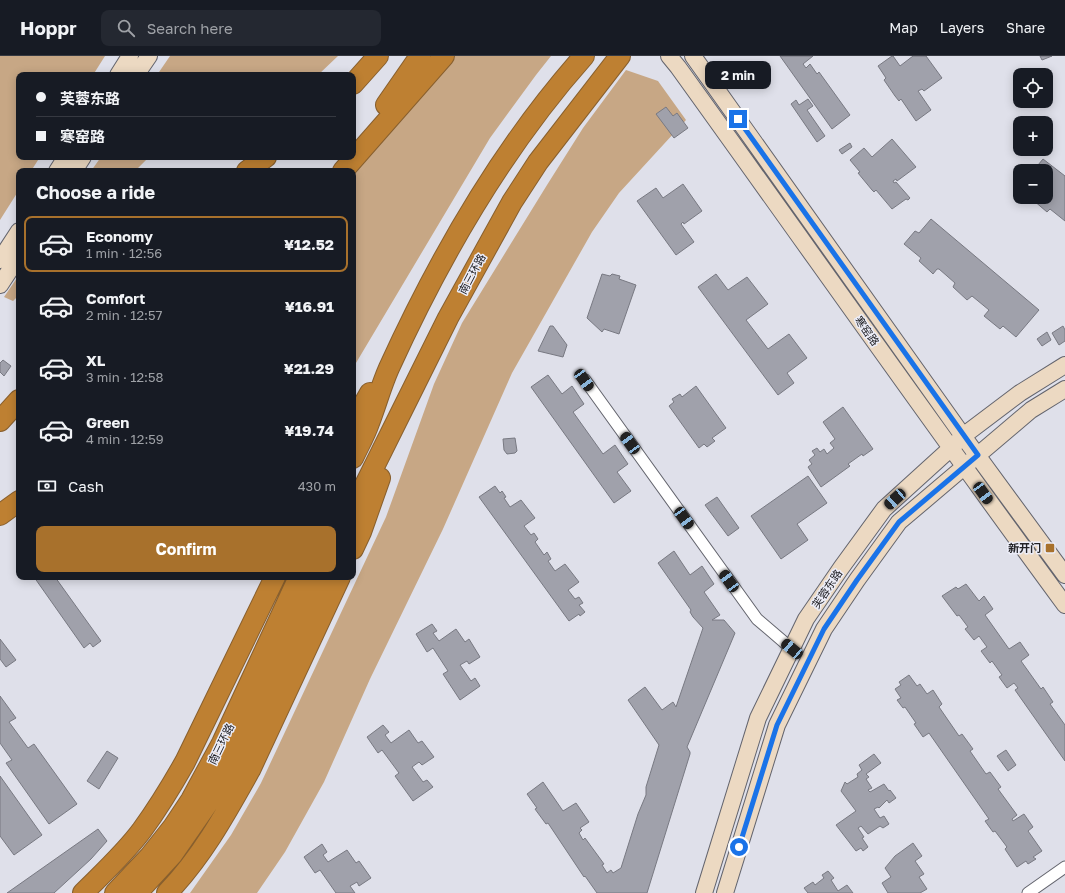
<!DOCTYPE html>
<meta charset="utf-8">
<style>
:root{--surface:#171b24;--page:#242831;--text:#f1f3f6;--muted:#9ea1a6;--line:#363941;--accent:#a8712c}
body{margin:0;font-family:"Golos Text","Noto Sans SC",sans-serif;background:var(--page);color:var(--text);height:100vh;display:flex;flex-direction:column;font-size:15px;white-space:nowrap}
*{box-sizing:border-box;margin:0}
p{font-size:13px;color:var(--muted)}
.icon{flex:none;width:22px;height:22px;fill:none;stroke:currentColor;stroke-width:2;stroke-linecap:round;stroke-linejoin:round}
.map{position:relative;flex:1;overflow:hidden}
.details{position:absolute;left:16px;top:112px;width:340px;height:412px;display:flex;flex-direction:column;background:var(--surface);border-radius:8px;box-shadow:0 2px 10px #0003}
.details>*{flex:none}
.top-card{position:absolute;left:16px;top:16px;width:340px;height:88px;border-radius:8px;box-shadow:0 2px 10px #0003;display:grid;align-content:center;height:88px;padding:0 20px;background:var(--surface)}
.controls{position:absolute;left:1013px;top:12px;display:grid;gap:8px}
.controls a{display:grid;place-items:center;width:40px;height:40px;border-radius:8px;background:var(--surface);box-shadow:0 2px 10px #0003;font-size:20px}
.end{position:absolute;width:18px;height:18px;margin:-9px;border:5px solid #1a73e8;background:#fff;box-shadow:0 0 0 2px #fff}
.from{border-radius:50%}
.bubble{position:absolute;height:28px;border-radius:8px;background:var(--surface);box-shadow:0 2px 10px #0003;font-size:13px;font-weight:700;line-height:28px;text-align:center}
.car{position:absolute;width:12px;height:24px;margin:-12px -6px;border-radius:5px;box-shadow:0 0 3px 1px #0007;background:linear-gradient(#222 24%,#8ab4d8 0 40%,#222 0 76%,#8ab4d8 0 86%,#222 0)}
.top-card b{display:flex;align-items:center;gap:14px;height:38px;font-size:15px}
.top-card b+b{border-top:1px solid var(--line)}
.top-card i{width:10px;height:10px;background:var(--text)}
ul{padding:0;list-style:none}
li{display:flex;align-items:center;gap:12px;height:56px;margin:0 8px 6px;padding:0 12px;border:2px solid transparent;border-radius:8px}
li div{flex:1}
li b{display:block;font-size:15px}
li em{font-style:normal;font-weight:700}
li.active{border-color:var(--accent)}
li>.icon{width:36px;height:36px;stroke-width:1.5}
h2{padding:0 20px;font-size:18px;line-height:48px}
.pay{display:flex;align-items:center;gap:10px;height:44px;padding:0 20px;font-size:15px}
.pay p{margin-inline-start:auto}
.action{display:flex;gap:8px;margin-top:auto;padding:8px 20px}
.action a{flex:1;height:46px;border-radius:8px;background:var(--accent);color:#fff;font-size:16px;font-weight:700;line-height:46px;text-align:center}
header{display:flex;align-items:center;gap:24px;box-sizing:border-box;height:56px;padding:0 20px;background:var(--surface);border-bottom:1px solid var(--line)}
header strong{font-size:19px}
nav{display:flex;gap:22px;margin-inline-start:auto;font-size:14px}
.search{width:280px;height:36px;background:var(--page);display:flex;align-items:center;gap:10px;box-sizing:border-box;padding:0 14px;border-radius:8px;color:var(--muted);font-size:15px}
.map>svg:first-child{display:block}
</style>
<header>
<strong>Hoppr</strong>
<div class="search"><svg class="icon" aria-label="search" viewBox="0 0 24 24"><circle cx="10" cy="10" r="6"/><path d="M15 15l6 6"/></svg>Search here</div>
<nav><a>Map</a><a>Layers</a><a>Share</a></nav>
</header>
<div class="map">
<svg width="1065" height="837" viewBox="0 0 1065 837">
<rect width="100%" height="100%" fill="#dfe0ea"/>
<path fill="#c7a785" d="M0,0H105L93,19H19V101H40L31,115H19V134L0,164Z
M170,0H338L318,19H157Z
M434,0H551L536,19L490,82L353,312V123L364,100Z
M626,14L658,25L686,64L619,137L592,176L512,317L443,473L370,623L324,726L285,796L257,837H190L231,779L261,727L386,461L434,328L462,267L547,129L583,72Z
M101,101H149L135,115H91Z
M19,219V239L13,245L4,241Z"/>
<path fill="#a0a1ab" stroke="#787982" d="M780,0H813L803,8L806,12L810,8L817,18L819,16L850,59L832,73Z
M892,0H893L900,10L913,0H926L942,22L924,35L922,33L918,35L931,54L916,65L901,43L899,45L895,40L884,24L886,22L878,10Z
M1040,0H1052L1042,4Z
M808,43L813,50L807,54L825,80L817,86L791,48L796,44L799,49Z
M666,51L673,60L677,57L688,72L674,82L656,58Z
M892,83L916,111L897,125L896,123L893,125L894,127L896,126L910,142L908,144L906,143L892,153L876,134L874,136L872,134L858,117L860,116L850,104L864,92L872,101Z
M850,87L852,91L842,98L839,94Z
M1043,103L1065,120V165L1050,153L1047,156L1033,144L1035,142L1034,141H1046V115H1033Z
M683,128L702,155L684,168L683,166L681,168L694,186L676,199L637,145L656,132L663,142Z
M931,163L1039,254L1016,281L1003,270L1000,273L984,260L989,254L972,240L967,244L953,231L955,227L939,213H937L933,218L931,216L919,205L921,202L904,188L915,175L919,177Z
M602,218L610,220L612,218L620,220L619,223L636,229L619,278L604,273L602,276L587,262Z
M716,218L728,234L747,221L768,248L746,264L768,293L789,278L807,302L787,317L794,327L778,339L698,231Z
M550,270H553L567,289L563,301L538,295Z
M1063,270L1065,274V285L1059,289L1052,277Z
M1047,276L1051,284L1042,290L1037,283Z
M3,304L11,310L4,320L0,316V307Z
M548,319L562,338L572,330L584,348L573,356L603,398L615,389L628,408L617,416L631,435L614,447L531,331Z
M696,330L726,372L712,382L715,385L707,391L704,388L699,392L669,350L674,346L672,343L680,338L682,341Z
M843,351L873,393L863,400L862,398L848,408L850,410L821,431L808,411L812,408L809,404L815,399L812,395L817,392L820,396L824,393L827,398L834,392L830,387L835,383L823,366Z
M515,382L517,395L515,397L507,398L504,394L503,383Z
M808,420L827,447L797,468L808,484L781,503L751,460Z
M495,430L500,437L502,435L506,441L504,442L510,451L521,444L535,462L524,470L531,479L534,477L538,483L535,486L544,499L547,496L551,503L548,505L555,515L565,508L579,526L568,534L575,543L579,541L583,547L579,549L585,556L580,560L579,558L569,565L479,441Z
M717,441L739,472L728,480L705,449Z
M674,495L690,519L702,510L714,528L704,536L720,559L712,564H724L735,577L687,691L690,696V698L647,837H597L585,820L584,821L548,767L546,768L535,753L537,752L527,738L543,726L563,755L576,747L589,766L580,772L582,774L579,777L583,784L585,782L604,808L602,809L607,817L611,814L613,817L621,812L638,758L646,739V731L659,689L628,644L645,631L662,654L673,646L676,651L703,572L693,561L690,556L691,554L658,507Z
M34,521H55L101,585L93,591L90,587L84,592Z
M966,528L979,545L984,540L993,553L985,559L1009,593L1020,586L1029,599L1021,605L1041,633L1043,631L1053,646L1050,648L1065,669V705L1015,634L1018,632L1014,627L1007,632L999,621L1002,619L992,605L990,607L981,595L987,591L979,580L974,584L965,573L968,571L959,559L957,560L942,540L956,531L958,533Z
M432,568L437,575L433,577L439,585L456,573L465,586L469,583L480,601L469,608L467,605L460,609L471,625L475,622L480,630L460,644L443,618L448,615L433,592L427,596L416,578Z
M0,583L16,604L6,611L0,603Z
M909,619L917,630L920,628L927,638L933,634L942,648L939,651L959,680L962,678L973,693L970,695L986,718L990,716L1001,731L998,733L1017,759L1012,763L1013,765L1024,758L1033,771L1028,775L1042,795L1033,801L1036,803L1028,808L1026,805L1017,811L1005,793L1007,791L995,775L993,776L985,765L989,763L929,677L923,681L914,668L916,667L905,651L903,652L897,644L901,642L895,633L901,629L899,626Z
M0,640L16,662L9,666L28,692L34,688L77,748L49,768L6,707L12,704L0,687Z
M383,669L389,676L385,679L391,687L409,674L418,687L422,685L434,701L422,709L419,706L412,711L423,726L427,724L433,731L413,745L395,720L399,717L382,694L378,697L367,681Z
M1006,694L1016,709L1008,715L997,700Z
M107,695L118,702L99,733L87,725Z
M874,698L881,707L866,718L869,721L866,723L872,732L868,734L870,736L884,728L889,735L890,734L896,742L889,747L887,744L879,752L878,751L874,753L880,762L884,760L889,768L883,772L880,770L868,778L861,770L858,772L864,781L862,782L868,791L863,795L861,792L856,795L836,769L856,755L841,735L845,726L847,728L858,721L857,718L862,714L859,709Z
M0,720L42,779L14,799L0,780Z
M98,773L107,785L91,803L54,837H7Z
M913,787L922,800L915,805L924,818L919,821L927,833L920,837H888L882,827L891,821L885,812L895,800Z
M322,788L327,796L323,799L328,806L347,794L356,807L359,805L371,822L359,830L357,826L350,830L355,837H336L320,814L315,817L304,801Z
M828,815L834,822L831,824L838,835L847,829L853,837H808L804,832L813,826L815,829L824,822L822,819Z"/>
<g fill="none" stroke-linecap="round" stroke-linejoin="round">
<defs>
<path id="street" d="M585,324L757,563L792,593
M1028,837L1065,811"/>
<path id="secondary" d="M669,0L678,11C807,190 934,371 1065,549
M693,0L963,380L1065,519
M118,19L130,0
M136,19L149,0
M57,115L66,101
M74,115L83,101
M0,204L19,175
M0,229L19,200
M704,837L758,662L806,563L841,512L884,453L950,393L963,380L1020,337L1065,309
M725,837L777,669L824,573L857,524L899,466L1031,354L1065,333"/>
<path id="highway" d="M353,28L378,0
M386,49L420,0
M247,115L266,101
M343,115L444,0
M0,365L19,344
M353,367L370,337
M353,402C358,391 365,379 369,367C376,349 381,330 389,312C440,200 502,92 584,0
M353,453L448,262L512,146L538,106L620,0
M0,459L19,445
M353,493L361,476L380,422
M83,837C103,817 125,797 142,774C158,752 172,729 185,706L275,521
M115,837L150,800L173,771L191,744L222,687L299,521
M137,837L172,799L215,737L246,680L321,521
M167,837C202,801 226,757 250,714L340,521"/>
</defs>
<use href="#street" stroke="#63646d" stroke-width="13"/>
<use href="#secondary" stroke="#63646d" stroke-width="18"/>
<use href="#highway" stroke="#885f2e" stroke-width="22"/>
<use href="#street" stroke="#fff" stroke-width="11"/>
<use href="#secondary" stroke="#ecd9c2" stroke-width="16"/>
<use href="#highway" stroke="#be8032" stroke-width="20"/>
</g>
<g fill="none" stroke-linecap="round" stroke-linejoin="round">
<path stroke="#1a73e8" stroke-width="5" d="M738,63L978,399L899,466L857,524L824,573L777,669L739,791"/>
</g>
<rect fill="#a8712c" stroke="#ecedf8" stroke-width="1.5" x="1045" y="487" width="10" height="10" rx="2"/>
<g text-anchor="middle" stroke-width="3" stroke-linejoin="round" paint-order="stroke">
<g font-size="11" fill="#232327" stroke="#ecedf8">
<text transform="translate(472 218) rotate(-62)" y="4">南三环路</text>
<text transform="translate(867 275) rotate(55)" y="4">寒窑路</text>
<text transform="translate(827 533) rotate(-56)" y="4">芙蓉东路</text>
<text transform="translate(221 688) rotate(-64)" y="4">南三环路</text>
</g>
<g font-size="11" font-weight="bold" fill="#232327" stroke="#ecedf8" text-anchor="end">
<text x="1041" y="496">新开门</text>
</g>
</g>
</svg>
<div class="controls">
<a><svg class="icon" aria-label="locate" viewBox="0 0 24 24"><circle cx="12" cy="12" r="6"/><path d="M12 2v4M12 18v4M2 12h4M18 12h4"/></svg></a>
<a>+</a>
<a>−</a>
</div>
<i class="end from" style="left:739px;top:791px"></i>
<i class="end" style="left:738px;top:63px"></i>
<div class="bubble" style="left:705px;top:5px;width:66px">2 min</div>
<i class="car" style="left:584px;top:324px;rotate:144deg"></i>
<i class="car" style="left:630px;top:387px;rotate:324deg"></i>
<i class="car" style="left:983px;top:437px;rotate:144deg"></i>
<i class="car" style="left:895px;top:443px;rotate:228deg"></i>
<i class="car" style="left:684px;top:462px;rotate:144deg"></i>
<i class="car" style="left:729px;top:525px;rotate:324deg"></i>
<i class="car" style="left:792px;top:593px;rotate:310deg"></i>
<div class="top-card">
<b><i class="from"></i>芙蓉东路</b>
<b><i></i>寒窑路</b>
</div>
<section class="details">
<h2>Choose a ride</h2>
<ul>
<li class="active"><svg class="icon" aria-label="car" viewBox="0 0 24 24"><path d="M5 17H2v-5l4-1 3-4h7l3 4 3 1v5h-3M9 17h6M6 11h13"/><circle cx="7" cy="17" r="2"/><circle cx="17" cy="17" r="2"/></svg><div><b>Economy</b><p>1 min · 12:56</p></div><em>¥12.52</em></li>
<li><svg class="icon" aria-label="car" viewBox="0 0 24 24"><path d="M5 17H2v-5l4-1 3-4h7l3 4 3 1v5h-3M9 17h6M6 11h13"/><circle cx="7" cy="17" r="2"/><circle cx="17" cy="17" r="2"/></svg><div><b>Comfort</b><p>2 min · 12:57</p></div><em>¥16.91</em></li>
<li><svg class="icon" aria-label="car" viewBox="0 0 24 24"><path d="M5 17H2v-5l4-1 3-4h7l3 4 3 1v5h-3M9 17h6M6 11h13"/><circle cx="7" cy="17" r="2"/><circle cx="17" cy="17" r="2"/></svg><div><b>XL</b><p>3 min · 12:58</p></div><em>¥21.29</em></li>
<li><svg class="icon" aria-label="car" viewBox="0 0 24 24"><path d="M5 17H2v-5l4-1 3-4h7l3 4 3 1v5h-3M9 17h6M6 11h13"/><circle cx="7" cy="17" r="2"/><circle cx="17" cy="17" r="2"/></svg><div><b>Green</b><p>4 min · 12:59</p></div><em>¥19.74</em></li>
</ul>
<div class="pay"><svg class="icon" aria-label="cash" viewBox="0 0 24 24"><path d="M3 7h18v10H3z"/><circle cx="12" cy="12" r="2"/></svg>Cash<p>430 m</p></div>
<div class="action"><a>Confirm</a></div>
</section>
</div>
